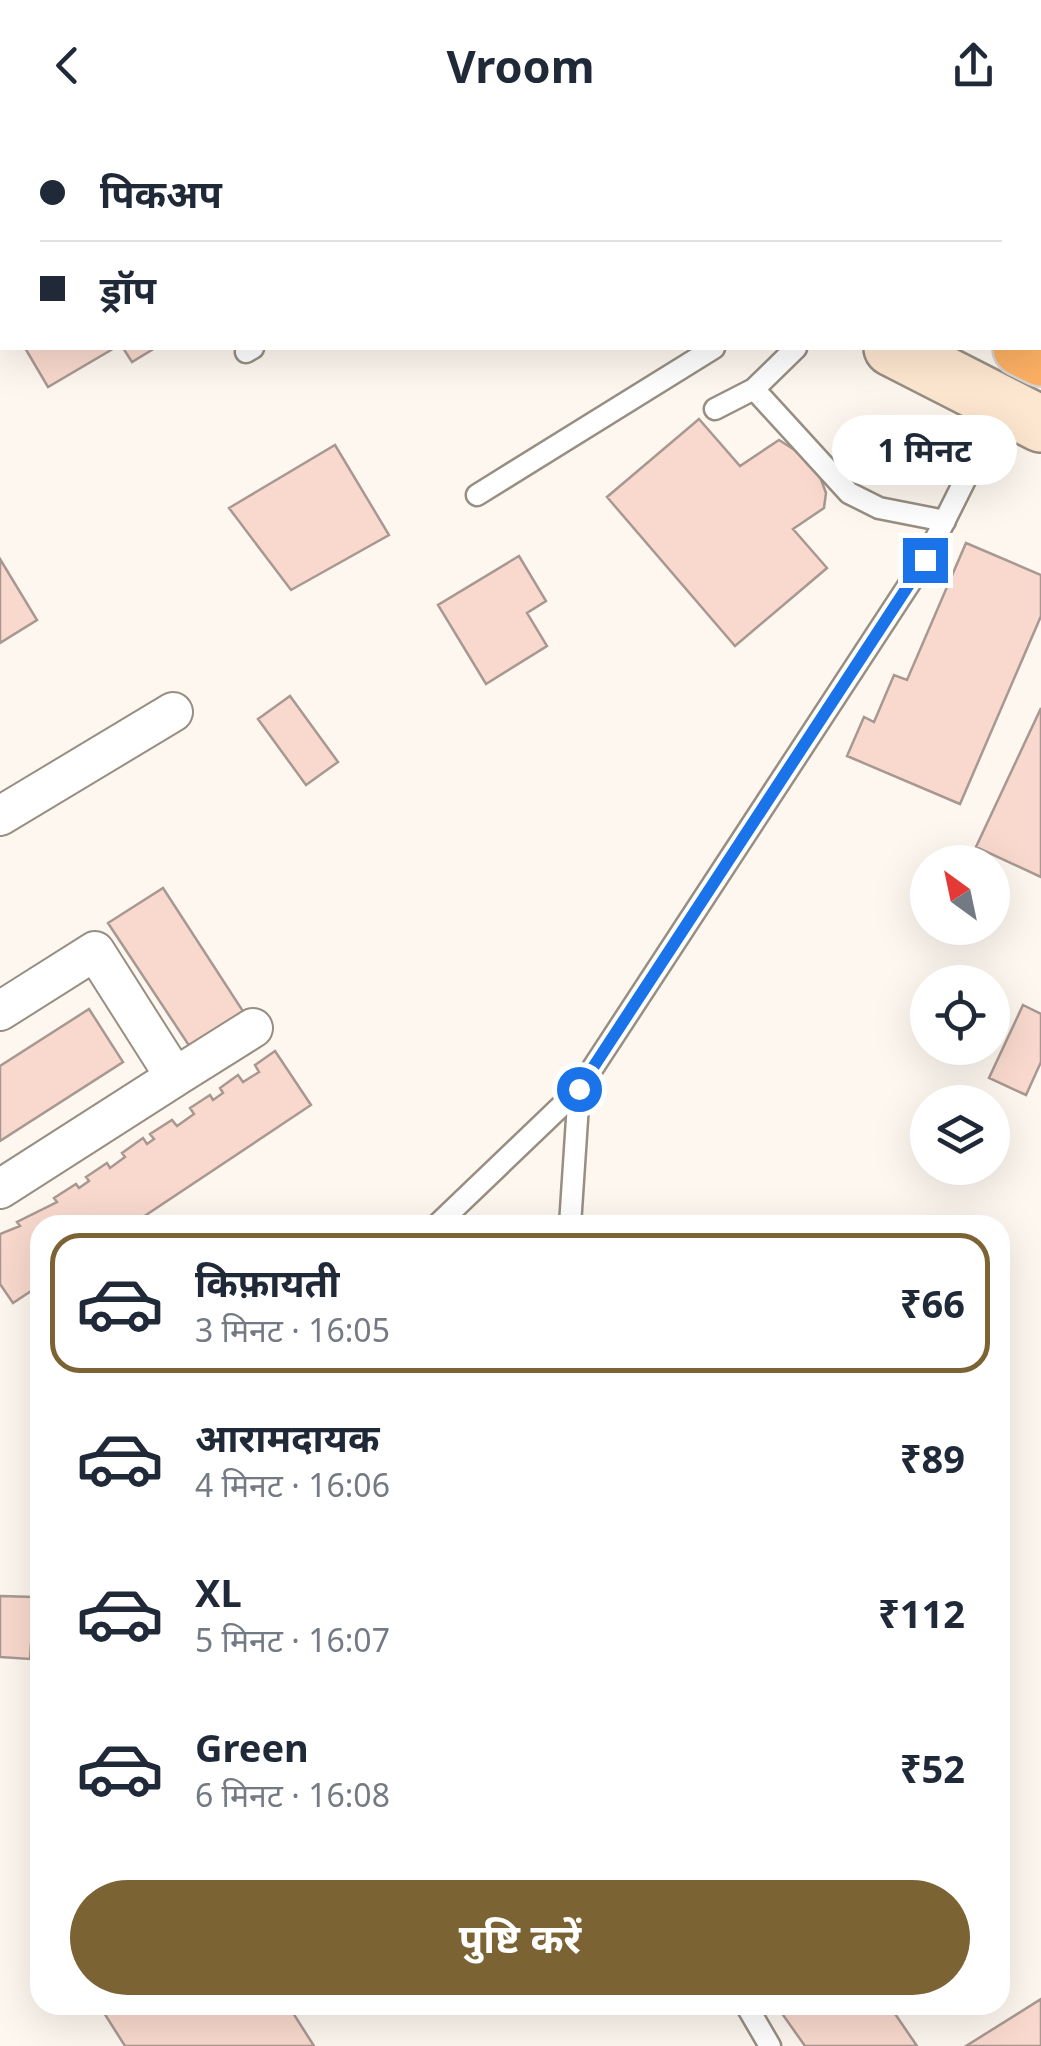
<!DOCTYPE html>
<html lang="hi">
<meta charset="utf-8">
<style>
:root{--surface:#fff;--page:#f6f6f7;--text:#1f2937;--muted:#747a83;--line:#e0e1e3;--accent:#7b6334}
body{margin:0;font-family:"Noto Sans","Noto Sans Devanagari",sans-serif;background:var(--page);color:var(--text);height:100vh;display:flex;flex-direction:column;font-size:38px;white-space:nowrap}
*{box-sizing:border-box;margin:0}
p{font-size:32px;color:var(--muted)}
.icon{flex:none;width:55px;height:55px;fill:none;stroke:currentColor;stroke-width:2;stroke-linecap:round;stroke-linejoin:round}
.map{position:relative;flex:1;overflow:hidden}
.panel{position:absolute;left:30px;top:1085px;width:980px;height:800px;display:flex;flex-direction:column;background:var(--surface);border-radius:30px;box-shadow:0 10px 40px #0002}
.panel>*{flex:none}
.guide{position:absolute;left:0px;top:0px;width:1042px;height:220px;box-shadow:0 10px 40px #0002;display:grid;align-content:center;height:220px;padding:0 40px;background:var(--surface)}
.needle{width:65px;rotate:327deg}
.tools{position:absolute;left:910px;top:715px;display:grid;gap:20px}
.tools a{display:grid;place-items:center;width:100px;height:100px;border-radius:50%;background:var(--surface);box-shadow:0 10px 40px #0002;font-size:50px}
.end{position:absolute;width:45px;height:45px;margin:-22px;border:12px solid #1a73e8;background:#fff;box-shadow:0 0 0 5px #fff}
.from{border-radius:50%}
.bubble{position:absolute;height:70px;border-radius:35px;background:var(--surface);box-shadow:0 10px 40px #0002;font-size:32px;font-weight:700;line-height:70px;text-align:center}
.guide b{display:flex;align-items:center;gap:35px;height:95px;font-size:38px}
.guide b+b{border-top:2px solid var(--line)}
.guide i{width:25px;height:25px;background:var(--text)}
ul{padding:18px 0 0;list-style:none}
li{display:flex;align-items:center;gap:30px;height:140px;margin:0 20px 15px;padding:0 20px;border:5px solid transparent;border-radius:30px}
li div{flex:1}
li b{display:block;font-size:38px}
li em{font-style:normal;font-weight:700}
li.current{border-color:var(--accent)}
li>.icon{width:90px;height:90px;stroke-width:1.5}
.button{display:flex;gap:20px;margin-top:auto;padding:20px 40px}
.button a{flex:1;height:115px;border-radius:60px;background:var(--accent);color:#fff;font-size:40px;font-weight:700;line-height:115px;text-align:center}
header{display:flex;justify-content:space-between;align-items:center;height:130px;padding:0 40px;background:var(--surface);font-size:45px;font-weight:700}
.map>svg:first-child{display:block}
</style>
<header><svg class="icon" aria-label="back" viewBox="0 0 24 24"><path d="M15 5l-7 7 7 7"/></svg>Vroom<svg class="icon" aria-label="share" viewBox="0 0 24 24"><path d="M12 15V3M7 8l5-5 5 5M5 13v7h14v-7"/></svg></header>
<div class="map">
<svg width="1041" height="1916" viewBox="0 0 1041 1916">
<rect width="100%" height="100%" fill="#fef7ef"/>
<path fill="#f9d9cd" stroke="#a89892" stroke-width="2.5" d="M0,0H92L93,2H2V8Z
M0,29L2,34V179L0,175Z
M25,218H109L111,220L48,257Z
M123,218H155L132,232Z
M699,289L740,336L779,310L815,333L826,363L824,378L793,399L827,438L735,516L607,367Z
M335,315L389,405L291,460L229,378Z
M966,413L1041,445V486L960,674L847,626L864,587L874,592L894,545L907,550Z
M519,426L546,471L527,483L547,516L486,554L438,475Z
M0,429L37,490L0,513Z
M290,566L338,632L306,655L258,589Z
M1041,578V747L976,717Z
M163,758L248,889L194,923L108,793Z
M1023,875L1041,884V932L1026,965L989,948Z
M89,879L123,932L0,1011V936Z
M275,921L311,975L131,1095H40V1155L13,1173L0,1154V1104L20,1096L17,1092L57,1072L54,1068L76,1054L79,1058L89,1051L86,1047L107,1033L110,1038L125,1027L122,1023L143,1008L147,1014L154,1009L150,1004L172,990L177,996L194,984L190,978L210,965L213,970L223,963L220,958L238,945L243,952L259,942L255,935Z
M0,1466L34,1467L30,1529L0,1527Z
M1041,1869V1916H966Z
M99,1875H288L314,1916H125Z
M776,1875H889L917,1916H805Z"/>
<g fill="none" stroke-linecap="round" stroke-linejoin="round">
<defs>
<path id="lane" d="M1040,22L1041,21
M246,222L253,218
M754,259L849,363L879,378L945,391
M715,279L754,259L796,218
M477,365L714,218
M437,1095L579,959L925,430L1003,274
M570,1095L579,959
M746,1875L770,1916"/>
<path id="street" d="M0,686L173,582
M0,881L95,821L175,947L0,1059
M175,947L253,898"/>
<path id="secondary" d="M472,0L477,2
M902,0L907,2
M1040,72L1041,73
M892,218L1041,294"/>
<path id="highway" d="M591,0L596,2
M751,0L756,2
M1040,153H1041
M1021,218L1041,228"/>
</defs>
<use href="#lane" stroke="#988e82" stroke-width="25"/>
<use href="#street" stroke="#988e82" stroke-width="42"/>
<use href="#secondary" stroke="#988e82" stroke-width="60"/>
<use href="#highway" stroke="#d5d4d3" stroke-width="60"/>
<use href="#lane" stroke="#fff" stroke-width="20"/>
<use href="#street" stroke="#fff" stroke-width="38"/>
<use href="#secondary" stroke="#fee7d0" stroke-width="55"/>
<use href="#highway" stroke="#fdb064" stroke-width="55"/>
</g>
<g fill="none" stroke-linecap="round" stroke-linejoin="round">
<path stroke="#1a73e8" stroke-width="12" d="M579,959L925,430"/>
</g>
</svg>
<div class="tools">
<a><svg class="needle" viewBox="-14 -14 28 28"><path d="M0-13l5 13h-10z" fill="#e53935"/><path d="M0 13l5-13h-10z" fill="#747a83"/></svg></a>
<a><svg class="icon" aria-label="locate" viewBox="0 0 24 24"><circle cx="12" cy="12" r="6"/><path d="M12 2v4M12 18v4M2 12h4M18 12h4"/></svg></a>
<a><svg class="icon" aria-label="layers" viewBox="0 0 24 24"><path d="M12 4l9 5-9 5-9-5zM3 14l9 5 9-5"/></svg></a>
</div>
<i class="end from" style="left:579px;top:959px"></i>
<i class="end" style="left:925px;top:430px"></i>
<div class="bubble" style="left:832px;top:285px;width:185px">1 मिनट</div>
<div class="guide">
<b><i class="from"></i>पिकअप</b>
<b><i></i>ड्रॉप</b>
</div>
<section class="panel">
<ul>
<li class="current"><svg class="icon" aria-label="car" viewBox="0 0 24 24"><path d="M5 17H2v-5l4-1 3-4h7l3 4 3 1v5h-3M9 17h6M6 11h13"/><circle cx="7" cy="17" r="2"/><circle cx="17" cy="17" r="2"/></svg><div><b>किफ़ायती</b><p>3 मिनट · 16:05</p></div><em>₹66</em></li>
<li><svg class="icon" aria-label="car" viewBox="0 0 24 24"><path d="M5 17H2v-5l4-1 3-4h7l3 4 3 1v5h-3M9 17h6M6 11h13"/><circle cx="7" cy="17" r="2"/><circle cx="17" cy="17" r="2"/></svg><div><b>आरामदायक</b><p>4 मिनट · 16:06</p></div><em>₹89</em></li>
<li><svg class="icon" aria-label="car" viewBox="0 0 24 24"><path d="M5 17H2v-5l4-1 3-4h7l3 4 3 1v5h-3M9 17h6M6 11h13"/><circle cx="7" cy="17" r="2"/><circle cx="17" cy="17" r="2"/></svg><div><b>XL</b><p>5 मिनट · 16:07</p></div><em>₹112</em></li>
<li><svg class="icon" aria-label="car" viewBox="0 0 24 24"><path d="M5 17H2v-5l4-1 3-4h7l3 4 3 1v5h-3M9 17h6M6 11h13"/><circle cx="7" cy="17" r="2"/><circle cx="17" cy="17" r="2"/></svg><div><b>Green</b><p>6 मिनट · 16:08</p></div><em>₹52</em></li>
</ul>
<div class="button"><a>पुष्टि करें</a></div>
</section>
</div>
